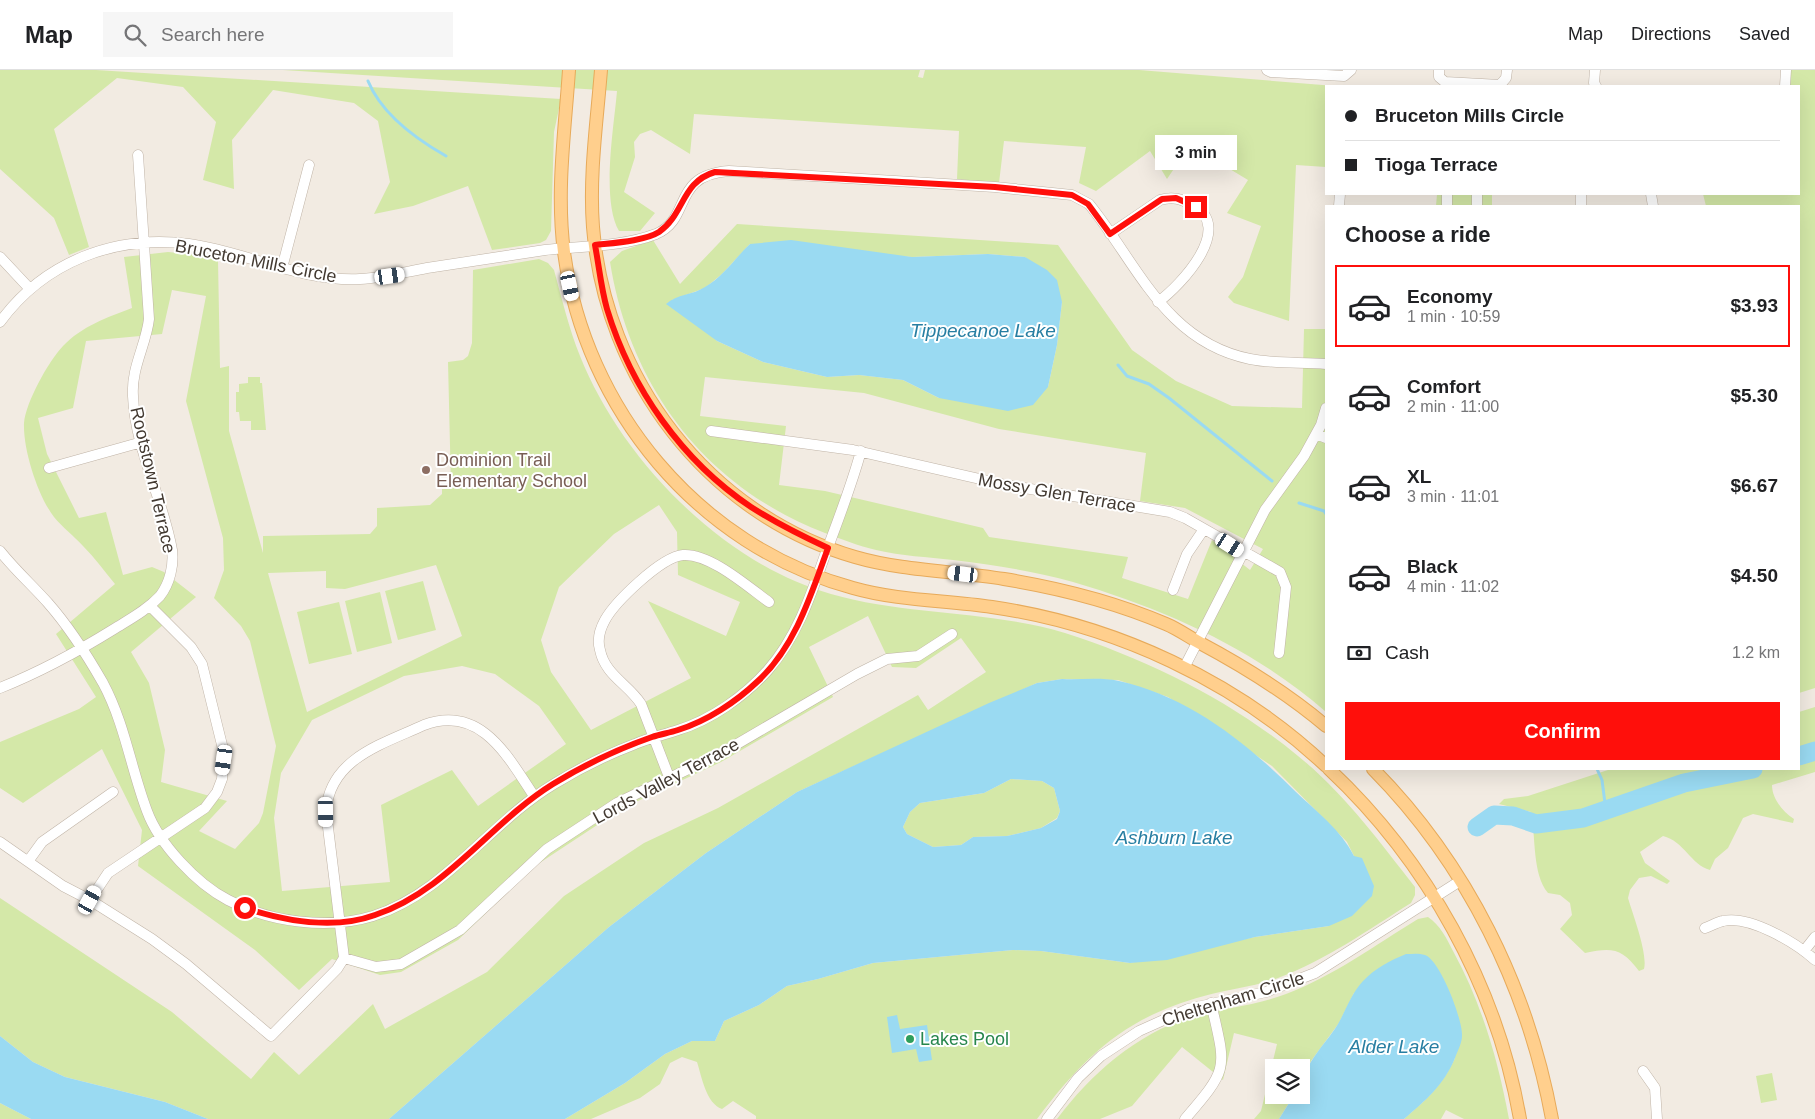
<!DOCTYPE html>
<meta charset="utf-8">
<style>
:root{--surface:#fff;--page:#f6f6f6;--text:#202124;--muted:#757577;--line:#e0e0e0;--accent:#ff0f0b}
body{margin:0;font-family:Arial,sans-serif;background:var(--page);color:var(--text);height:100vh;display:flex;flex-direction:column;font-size:19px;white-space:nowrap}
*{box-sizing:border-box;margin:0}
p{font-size:16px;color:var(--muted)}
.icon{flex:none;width:28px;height:28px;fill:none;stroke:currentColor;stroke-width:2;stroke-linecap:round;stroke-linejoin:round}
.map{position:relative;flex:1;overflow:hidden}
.side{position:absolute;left:1325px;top:135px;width:475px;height:565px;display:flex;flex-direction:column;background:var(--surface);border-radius:0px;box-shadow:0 5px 20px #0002}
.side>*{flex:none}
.hud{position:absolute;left:1325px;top:15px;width:475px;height:110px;border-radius:0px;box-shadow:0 5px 20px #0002;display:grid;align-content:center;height:110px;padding:0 20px;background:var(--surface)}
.fabs{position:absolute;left:1265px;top:989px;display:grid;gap:10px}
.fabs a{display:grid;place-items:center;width:45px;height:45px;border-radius:0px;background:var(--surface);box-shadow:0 5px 20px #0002;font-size:25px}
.end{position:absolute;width:22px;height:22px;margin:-11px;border:6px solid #ff0f0b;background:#fff;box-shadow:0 0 0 2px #fff}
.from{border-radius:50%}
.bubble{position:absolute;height:35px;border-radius:0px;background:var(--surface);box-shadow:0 5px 20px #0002;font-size:16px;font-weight:700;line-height:35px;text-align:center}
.car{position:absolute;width:15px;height:30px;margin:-15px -8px;border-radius:6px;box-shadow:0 0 4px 1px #0007;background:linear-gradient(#fff 24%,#345 0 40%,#fff 0 76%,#345 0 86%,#fff 0)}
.hud b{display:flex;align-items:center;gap:18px;height:48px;font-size:19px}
.hud b+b{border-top:1px solid var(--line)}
.hud i{width:12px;height:12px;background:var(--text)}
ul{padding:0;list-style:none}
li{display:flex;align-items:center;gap:15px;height:82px;margin:0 10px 8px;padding:0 10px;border:2px solid transparent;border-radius:0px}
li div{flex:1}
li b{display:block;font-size:19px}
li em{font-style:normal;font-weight:700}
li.selected{border-color:var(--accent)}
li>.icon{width:45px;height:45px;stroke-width:1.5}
h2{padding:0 20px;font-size:22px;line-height:60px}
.pay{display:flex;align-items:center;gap:12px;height:55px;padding:0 20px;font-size:19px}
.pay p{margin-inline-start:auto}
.action{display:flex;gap:10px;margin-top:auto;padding:10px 20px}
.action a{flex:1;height:58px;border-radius:0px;background:var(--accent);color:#fff;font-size:20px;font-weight:700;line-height:58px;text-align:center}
header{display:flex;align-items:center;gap:30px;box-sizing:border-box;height:70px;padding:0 25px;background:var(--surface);border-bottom:1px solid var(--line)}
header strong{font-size:24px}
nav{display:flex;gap:28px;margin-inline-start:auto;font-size:18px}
.search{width:350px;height:45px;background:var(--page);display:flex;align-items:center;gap:12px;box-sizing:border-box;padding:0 18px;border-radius:0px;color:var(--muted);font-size:19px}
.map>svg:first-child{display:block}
</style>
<header>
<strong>Map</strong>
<div class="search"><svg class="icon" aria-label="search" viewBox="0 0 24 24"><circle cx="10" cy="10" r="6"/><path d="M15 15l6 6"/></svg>Search here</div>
<nav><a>Map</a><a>Directions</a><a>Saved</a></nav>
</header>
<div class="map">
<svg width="1815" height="1049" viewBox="0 0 1815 1049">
<rect width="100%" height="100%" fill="#f2ebe2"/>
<path fill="#d4e8a8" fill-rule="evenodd" d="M0,0H96L561,29L554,62L551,161L546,170L540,173L492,180L468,116L413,136L374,144L390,112L378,51L354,33L273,20L232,70L234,119L203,110L216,52L183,17L117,8L54,59L89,177L69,185L54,148L0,99Z
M283,0H920L918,7L923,8L925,0H1139L1335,16H1326V97L1296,95L1289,251L1234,233L1228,227L1243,207L1261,156L1227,143L1248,110L1190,75L1167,109L1150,81L1096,121L1079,113L1086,77L1004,71L999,113L957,109L959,61L694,44L690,84L651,60L640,64L634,72L635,87L624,122L655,143L640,161H619C601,130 614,57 617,21Z
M1789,0H1815V618L1799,623V136H1706L1703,124H1799V16H1789Z
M1437,124H1492V136H1436Z
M737,154L1058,175L1132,280L1176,311L1232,336L1302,338L1304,259H1326V642C1254,579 1165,539 1073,512C1034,501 993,495 953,490C927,487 902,486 876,480C858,476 842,469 825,463C705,417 630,317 610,192L622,181L653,170L680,214ZM750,174L912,187L988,184L1025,187L1062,232L1057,275L1048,317L939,328L903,310L859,305L827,307L763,292L717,271L672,230L705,218L722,204ZM705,307L864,323L999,359L1146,383L1140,431L1185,438L1263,479L1250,500L1212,470L1188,529L1122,508L1128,487L989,467L983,458L825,421L779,415L786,356L700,346Z
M168,182L189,184L218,190L220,298L229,296V361L263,483V466L370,464L377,456V438L430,435L442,424V418L451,417L448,292L463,290L468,286L472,273L473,200L539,189L548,193L554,200C562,229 569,259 580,286C621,389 723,494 831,524C907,546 989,540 1065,563C1149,590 1230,630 1298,686C1344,723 1379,771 1415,817V825L1411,833C1368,860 1326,890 1278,908C1254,917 1229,919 1204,926C1126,947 1085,985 1037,1049H756V1046L733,1031L722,1039C706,1033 702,1008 697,992L682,987L670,993L660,1014L640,1028L591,1049H565L625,1013L665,984L692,971H715L724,951L759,935L787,916L818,909L873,893L1013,880L1041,881L1130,893L1255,867L1329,856L1354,786L1347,772L1272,696L1168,627L1118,610L1062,609L1037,613L797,722L706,783L609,857L389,1049H208L165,1032L65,1007L33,992L0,966V828L172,942L251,1009L274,982L299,1005L373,934L385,959L487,902L564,826L644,773L718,738L918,625L928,640L986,602L961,568L916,598L892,597L868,546L809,577L833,627L721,692L623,738L535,796L458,870L401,902L380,905L332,889L299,920L255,880L138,796L142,760L102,679L23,733L0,718V672L79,639L96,627L56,564L115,514C105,502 95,488 83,476C74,466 62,457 54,447C38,426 23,380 24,353C26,332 48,292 63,276C82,256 108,247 132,238L124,187ZM172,220L206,226L186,331L223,468L224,500L214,528L241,556L250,571L276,676L263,743L259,753L235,779L199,761L227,731L161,712L165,680L149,613L131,582L196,527L164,502L152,497L123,505L106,442L79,448L47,384L38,348L73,338L86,271L162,264ZM659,435L677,462L678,505L740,532L726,566L648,531L691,608L591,660L551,602L541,570L559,517L614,464ZM436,495L462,566L307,642L268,503L326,501V518L345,519ZM462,596L495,604L539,636L566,674L478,736L452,700L381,735L390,812L282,821L274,748L281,703L312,650L404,606Z
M248,307H260V313H262L266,360H251V351H240L239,342H236V322H239V314L248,313Z
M423,511L436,560L398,570L385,521Z
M380,522L392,573L357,582L345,531Z
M339,532L352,584L309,594L297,542Z
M1815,637V702L1772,715C1772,728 1782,741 1794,749L1793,753L1753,744L1743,748L1728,778L1715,789L1710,800C1691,795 1684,771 1663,766L1640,782L1645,793L1670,811L1667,814L1651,806L1639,808L1630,820L1628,828C1633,845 1648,884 1644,899L1639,901C1622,878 1612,877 1585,883L1560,859L1572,845L1570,833L1560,825L1548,823C1532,804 1536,766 1531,742L1499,734L1504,729L1528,726L1611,699H1799V642Z
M1011,709L1042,711L1054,718L1060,741L1057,748L1041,758L1007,766L973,767L961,775L933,777L907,764L903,757L910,742L920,733L984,723Z
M1428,847C1440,855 1447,869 1453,881C1482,934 1498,990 1509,1049H1464L1446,1040L1441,1049H1404C1427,1029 1442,1016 1455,988L1354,923L1339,953L1311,991L1301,1012V998H1274V1025H1294L1279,1049H1254L1261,1041L1277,974L1234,963L1223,1010L1182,977L1132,1036L1100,1049H1057C1091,1004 1136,964 1191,947C1222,938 1255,936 1286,924C1334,906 1375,875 1418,849Z
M1772,1003L1777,1030L1761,1033L1756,1006Z
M0,1033L31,1049H0Z"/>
<path fill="#9adaf2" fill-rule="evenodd" d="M791,170L912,187L988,184L1025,187L1047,200L1057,210L1062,232L1057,275L1048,317L1033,335L1008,341L939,328L903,310L859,305L827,307L763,292L717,271L666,234C677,224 693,225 705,217C723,207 735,188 750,174Z
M1062,609C1081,610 1100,607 1119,611C1188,626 1247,673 1296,722C1317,742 1341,760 1354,786L1362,788L1374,816L1372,826L1352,846L1329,856L1255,867L1167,890L1130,893L1041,881L1013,880L873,893L818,909L787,916L759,935L724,951L715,971H692L665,984L625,1013L565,1049H389L609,857L706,783L797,722L989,633L1037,613ZM1011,709L1042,711L1054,718L1060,741L1057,749L1041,758L1007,766L973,767L961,775L933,777L907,764L903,757L910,742L920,733L984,723Z
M1406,884C1412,884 1419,883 1425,885C1440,890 1463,950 1462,966C1462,973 1457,982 1455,988C1444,1015 1425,1031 1404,1049H1279L1294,1025H1301C1301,995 1323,978 1338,954C1346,940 1351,924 1363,911C1374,899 1391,890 1406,884Z
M897,945L900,959L927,955L932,990L919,992L916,979L892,983L887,947Z
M0,966L33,992L65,1007L165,1032L208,1049H31L0,1033Z"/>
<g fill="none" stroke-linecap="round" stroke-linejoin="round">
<path stroke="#9adaf2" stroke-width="3" d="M368,11C382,45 416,69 446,86
M1118,295L1127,306L1149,314L1169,328L1272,411
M1299,433L1324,441L1326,444
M1597,699L1602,710L1606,741"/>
<path stroke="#9adaf2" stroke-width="19" d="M1799,686L1815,681
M1477,757L1494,745L1513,746L1536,754L1583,748L1684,713L1753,699"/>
<defs>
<path id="minor" d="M1267,0L1271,2L1344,6L1351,0
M1439,0V7L1445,12L1500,15L1506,8L1507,0
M1595,0L1594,13L1596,16
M1785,16L1786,0
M1651,124L1653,136
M1339,136L1340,124
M1447,136V124
M1477,136V124
M1581,136V124
M1110,164L1160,130C1173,126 1181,129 1193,135C1235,158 1181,215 1158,232
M0,187L29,218
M282,198L309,95
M0,252C44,192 115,164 189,174C247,182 301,212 360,209C383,208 405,202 427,198C466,192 506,186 545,180C581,176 622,177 656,164C692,149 671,105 729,101L995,117L1072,125L1089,134C1137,193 1165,272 1250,289C1274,294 1301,292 1326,294
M711,361L853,380L1006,415L1170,442L1185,448L1280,502L1286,517L1279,583
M1316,364L1326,368
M49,398L142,372
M0,481C15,500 33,516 48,533C70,558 87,585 103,613C125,654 131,699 147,741C159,774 197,814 228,830C269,852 328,860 373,846C446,823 489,753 554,714C580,698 606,685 635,674C649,668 663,665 678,660C711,650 745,626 768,600C797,567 811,525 825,485C838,451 851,417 861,381
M1173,520L1187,484L1204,459
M1184,598L1265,440L1304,386L1321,355L1326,338
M0,618C40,602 77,582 114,559C130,549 147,540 160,526C170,513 174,495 172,480C163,428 135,379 133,326C131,298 146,275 149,249L138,85
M669,707L641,634C628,614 605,605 600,580C597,570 600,559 605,550C615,532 661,487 683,485C710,483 748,517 769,532
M0,772L63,816L90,830L152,869L186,894L271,966L337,899L344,888
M29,790L42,772L113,722
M90,830L108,803L205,738L217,722L222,709L224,683L202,594L191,577L150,536
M1705,858C1711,856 1717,852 1723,851C1750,845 1796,873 1815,890
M1804,881L1815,867
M344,888L376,897L401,894L460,860L547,779L617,733L720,684L857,604L887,589L918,586L952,564
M344,888L326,741C330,688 383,674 424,655C481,634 508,687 534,726
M1643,1001L1655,1018L1657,1049
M1047,1049L1078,1008L1101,986L1139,961L1188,939L1266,922L1315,903L1460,811
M1185,1049C1230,997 1226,999 1211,933"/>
<path id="major" d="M569,0C565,60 556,121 564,182C585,339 698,476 853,518C899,531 945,530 992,537C1115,555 1236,611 1326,696
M601,0C597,51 589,105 593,157C605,308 707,444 855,487C903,501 955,501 1004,509C1059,518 1115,532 1166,554C1178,559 1189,567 1200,573C1245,597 1287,623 1326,656
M1329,699C1427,791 1497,916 1520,1049
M1373,699C1467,794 1528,918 1552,1049"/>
</defs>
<use href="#minor" stroke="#c0b4a7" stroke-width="11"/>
<use href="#major" stroke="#e7aa5a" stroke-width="14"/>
<use href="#minor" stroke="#fff" stroke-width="10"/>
<use href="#major" stroke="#ffcf8d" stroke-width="12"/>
</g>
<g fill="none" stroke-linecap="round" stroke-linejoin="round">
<path stroke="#ff0f0b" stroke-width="6" d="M245,838C285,851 334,860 375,845C447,821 490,753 553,714C584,695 618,679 652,667C661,664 669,663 678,660C707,651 736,632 758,611C795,577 811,525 828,478C802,466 776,453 751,437C682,391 631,318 607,239C601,218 599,196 595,175C612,173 645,171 659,162C685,144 681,112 715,102L995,117L1072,125L1088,134L1110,164L1162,129L1176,128L1196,137"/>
</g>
<circle fill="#8d6e63" stroke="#fff" stroke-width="2" cx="426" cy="400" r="5"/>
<circle fill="#2e9e5b" stroke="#fff" stroke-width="2" cx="910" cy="969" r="5"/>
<g text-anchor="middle" stroke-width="4" stroke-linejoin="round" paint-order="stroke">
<g font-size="18" fill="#433a32" stroke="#fff">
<text transform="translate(256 191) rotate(11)" y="6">Bruceton Mills Circle</text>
<text transform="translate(153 410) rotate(77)" y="6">Rootstown Terrace</text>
<text transform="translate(1057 423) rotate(10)" y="6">Mossy Glen Terrace</text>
<text transform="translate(666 711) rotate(-28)" y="6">Lords Valley Terrace</text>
<text transform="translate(1233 929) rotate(-17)" y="6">Cheltenham Circle</text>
</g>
<g font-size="18" fill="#785e54" stroke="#fff" text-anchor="start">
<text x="436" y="396">Dominion Trail<tspan x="436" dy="21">Elementary School</tspan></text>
</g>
<g font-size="18" fill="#27864d" stroke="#fff" text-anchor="start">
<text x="920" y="975">Lakes Pool</text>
</g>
<g font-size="19" font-style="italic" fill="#277ea2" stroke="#fff">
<text x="983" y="267">Tippecanoe Lake</text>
<text x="1174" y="774">Ashburn Lake</text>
<text x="1394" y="983">Alder Lake</text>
</g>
</g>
</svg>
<div class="fabs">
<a><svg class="icon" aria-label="layers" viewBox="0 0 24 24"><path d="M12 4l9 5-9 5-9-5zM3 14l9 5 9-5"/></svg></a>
</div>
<i class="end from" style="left:245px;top:838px"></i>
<i class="end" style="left:1196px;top:137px"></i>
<div class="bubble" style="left:1155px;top:65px;width:82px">3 min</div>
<i class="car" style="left:390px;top:206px;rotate:82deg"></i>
<i class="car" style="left:570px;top:216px;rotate:168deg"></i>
<i class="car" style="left:1230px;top:475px;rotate:122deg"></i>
<i class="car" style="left:963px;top:504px;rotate:277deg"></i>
<i class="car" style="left:224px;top:690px;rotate:188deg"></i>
<i class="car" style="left:326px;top:742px;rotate:179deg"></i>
<i class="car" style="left:90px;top:830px;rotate:29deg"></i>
<div class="hud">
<b><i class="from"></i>Bruceton Mills Circle</b>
<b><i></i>Tioga Terrace</b>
</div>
<section class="side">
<h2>Choose a ride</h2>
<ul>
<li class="selected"><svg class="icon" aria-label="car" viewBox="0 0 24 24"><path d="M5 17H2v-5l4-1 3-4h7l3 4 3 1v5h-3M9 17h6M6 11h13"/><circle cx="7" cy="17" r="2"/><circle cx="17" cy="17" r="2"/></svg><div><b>Economy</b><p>1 min · 10:59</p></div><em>$3.93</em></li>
<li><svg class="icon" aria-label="car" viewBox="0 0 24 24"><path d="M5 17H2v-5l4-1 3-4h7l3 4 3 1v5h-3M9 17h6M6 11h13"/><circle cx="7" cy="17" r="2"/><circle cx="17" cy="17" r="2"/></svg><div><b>Comfort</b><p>2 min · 11:00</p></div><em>$5.30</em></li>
<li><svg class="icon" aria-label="car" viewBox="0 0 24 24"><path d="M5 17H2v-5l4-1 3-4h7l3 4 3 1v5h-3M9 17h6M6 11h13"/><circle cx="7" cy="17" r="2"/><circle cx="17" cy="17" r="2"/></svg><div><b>XL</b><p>3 min · 11:01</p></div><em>$6.67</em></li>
<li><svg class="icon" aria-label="car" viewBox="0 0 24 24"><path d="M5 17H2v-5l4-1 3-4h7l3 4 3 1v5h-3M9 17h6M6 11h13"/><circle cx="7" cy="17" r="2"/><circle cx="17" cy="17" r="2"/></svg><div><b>Black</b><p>4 min · 11:02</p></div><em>$4.50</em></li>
</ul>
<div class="pay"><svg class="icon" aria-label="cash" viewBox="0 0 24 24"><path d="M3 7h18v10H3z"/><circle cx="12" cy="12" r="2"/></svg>Cash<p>1.2 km</p></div>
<div class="action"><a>Confirm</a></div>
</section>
</div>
